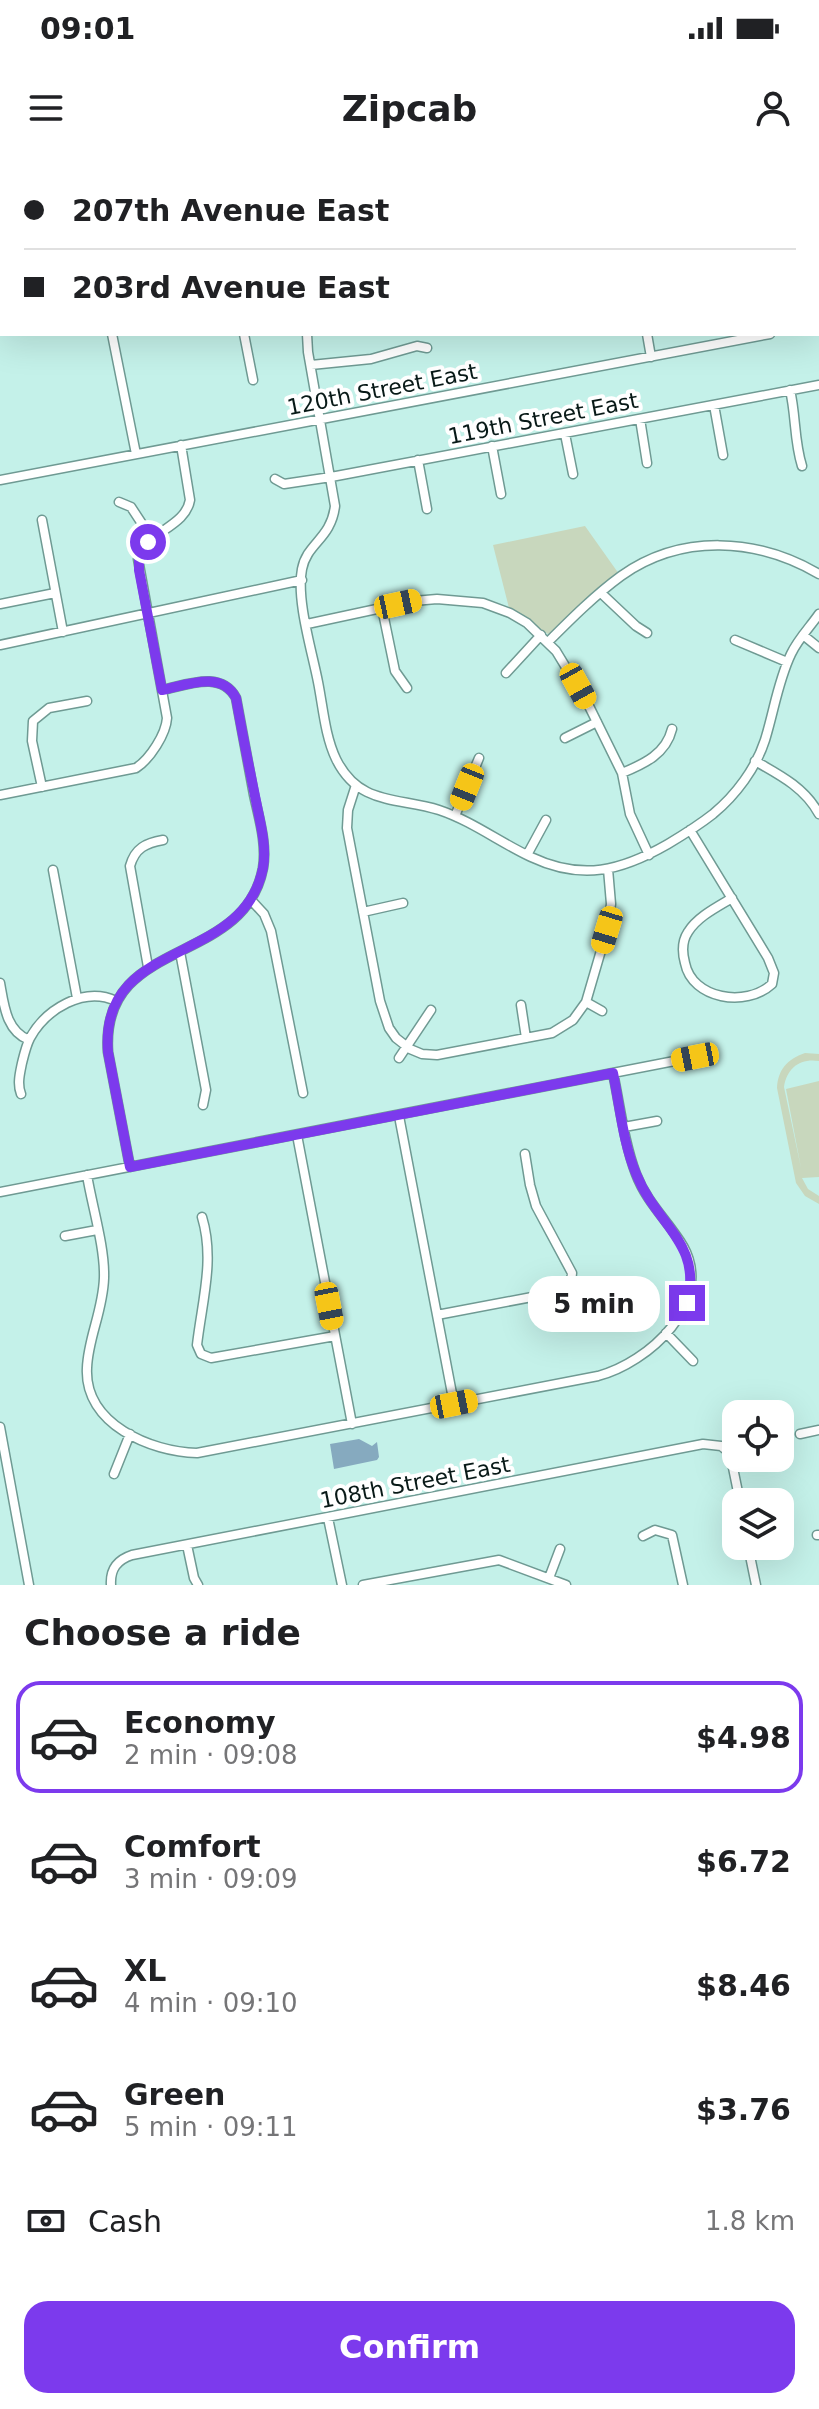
<!DOCTYPE html>
<meta charset="utf-8">
<style>
:root{--surface:#fff;--page:#f2f2f2;--text:#202124;--muted:#757577;--line:#e0e0e0;--accent:#7c3aed}
body{margin:0;font-family:"DejaVu Sans",sans-serif;background:var(--page);color:var(--text);height:100vh;display:flex;flex-direction:column;font-size:30px;white-space:nowrap}
*{box-sizing:border-box;margin:0}
p{font-size:26px;color:var(--muted)}
.icon{flex:none;width:44px;height:44px;fill:none;stroke:currentColor;stroke-width:2;stroke-linecap:round;stroke-linejoin:round}
.map{position:relative;height:1425px;overflow:hidden}
.sheet{display:flex;flex-direction:column;background:var(--surface);flex:1}
.sheet>*{flex:none}
.banner{position:absolute;left:0px;top:0px;width:820px;height:176px;box-shadow:0 8px 32px #0002;display:grid;align-content:center;height:176px;padding:0 24px;background:var(--surface)}
.fabs{position:absolute;left:722px;top:1240px;display:grid;gap:16px}
.fabs a{display:grid;place-items:center;width:72px;height:72px;border-radius:16px;background:var(--surface);box-shadow:0 8px 32px #0002;font-size:40px}
.end{position:absolute;width:36px;height:36px;margin:-18px;border:10px solid #7c3aed;background:#fff;box-shadow:0 0 0 4px #fff}
.from{border-radius:50%}
.bubble{position:absolute;height:56px;border-radius:24px;background:var(--surface);box-shadow:0 8px 32px #0002;font-size:26px;font-weight:600;line-height:56px;text-align:center}
.car{position:absolute;width:24px;height:48px;margin:-24px -12px;border-radius:10px;box-shadow:0 0 6px 2px #0007;background:linear-gradient(#f5c518 24%,#345 0 40%,#f5c518 0 76%,#345 0 86%,#f5c518 0)}
.banner b{display:flex;align-items:center;gap:28px;height:76px;font-size:30px}
.banner b+b{border-top:2px solid var(--line)}
.banner i{width:20px;height:20px;background:var(--text)}
ul{padding:0;list-style:none}
li{display:flex;align-items:center;gap:24px;height:112px;margin:0 16px 12px;padding:0 8px;border:4px solid transparent;border-radius:24px}
li div{flex:1}
li b{display:block;font-size:30px}
li em{font-style:normal;font-weight:600}
li.selected{border-color:var(--accent)}
li>.icon{width:72px;height:72px;stroke-width:1.5}
h2{padding:0 24px;font-size:36px;line-height:96px}
.pay{display:flex;align-items:center;gap:20px;height:88px;padding:0 24px;font-size:30px}
.pay p{margin-inline-start:auto}
.cta{display:flex;gap:16px;margin-top:auto;padding:16px 24px}
.cta a{flex:1;height:92px;border-radius:24px;background:var(--accent);color:#fff;font-size:32px;font-weight:600;line-height:92px;text-align:center}
.status{display:flex;justify-content:space-between;align-items:center;height:56px;padding:0 40px;background:var(--surface);direction:ltr}
.status svg{height:22px;fill:currentColor}
header{display:flex;justify-content:space-between;align-items:center;height:104px;padding:0 24px;background:var(--surface);font-size:36px;font-weight:600}
.map>svg:first-child{display:block}
</style>
<div class="status"><b>09:01</b><svg viewBox="0 0 49 12"><path d="M0 12V9h3v3zM5 12V6h3v6zM10 12V3h3v9zM15 12V0h3v12zM26 1h20v11H26zM47 4h2v5h-2z"/></svg></div>
<header><svg class="icon" aria-label="menu" viewBox="0 0 24 24"><path d="M4 6h16M4 12h16M4 18h16"/></svg>Zipcab<svg class="icon" aria-label="person" viewBox="0 0 24 24"><circle cx="12" cy="8" r="4"/><path d="M4 21q1-7 8-7t8 7"/></svg></header>
<div class="map">
<svg width="819" height="1425" viewBox="0 0 819 1425">
<rect width="100%" height="100%" fill="#c4f1e9"/>
<path fill="#c8d7bd" d="M585,366L619,414L554,471L548,474L509,448L493,385Z
M805,893L819,894V901C800,898 787,908 784,927L801,1008L786,929L819,921V1017L802,1018L808,1029L819,1036V1044L805,1036L796,1023L777,928C778,910 787,899 805,893Z"/>
<path fill="#86aabf" d="M359,1279L372,1286L377,1282L379,1297L377,1300L334,1309L330,1284Z"/>
<g fill="none" stroke-linecap="round" stroke-linejoin="round">
<defs>
<path id="minor" d="M78,0L79,2
M209,0L210,2
M313,0L314,2
M474,0V2
M516,0L523,2
M563,0L564,2
M621,0L623,2
M752,0L754,2
M719,2L721,0
M818,39H819
M818,114H819
M818,165H819
M112,174L136,294
M244,174L253,220
M307,174L308,192L335,346C331,379 307,383 302,409C296,440 312,491 318,522C323,547 325,576 336,599C359,646 398,637 439,650C472,661 499,682 531,697C582,721 621,711 668,684C683,675 699,665 713,654C736,635 756,608 765,580C774,551 778,521 791,494C798,479 810,467 819,454
M647,174L651,197
M311,205L371,199L417,186L427,188
M790,230C796,255 794,281 802,306
M714,245L723,295
M640,259L647,303
M565,274L573,314
M492,286L501,334
M418,300L427,349
M275,319L284,324L331,317L819,225
M0,320L770,174
M119,342L131,347L152,379
M42,360L63,472
M601,433L636,466L647,473
M0,444L55,433
M382,448L395,511L407,528
M307,464L414,441L437,439L483,443L510,453L527,463L556,491L587,542L622,613L630,654L649,695
M803,475L819,488
M735,480L787,502
M548,482C571,459 595,435 621,416C682,373 757,378 819,414
M0,485L302,420
M506,513L541,475
M565,578L597,562
M755,601C780,615 805,628 819,654
M622,613C644,604 666,594 672,569
M356,625L348,650L347,668L380,841L389,868L396,878L410,889L422,894L437,895L552,873L573,860L586,842L607,770L611,744L608,709
M42,627L32,581L33,561L49,548L87,541
M0,635L136,608C150,599 166,574 167,558L138,399C146,371 185,368 190,340L181,285
M455,656L479,598
M690,670L768,798L774,813L772,824C746,848 692,839 685,803C682,792 682,781 688,772C697,757 717,747 732,738
M527,695L546,660
M53,710L77,838
M251,740L264,754L271,771L303,933
M363,752L403,743
M180,792L206,930L203,945
M148,807L130,706C135,688 146,683 163,680
M0,823C4,845 6,871 29,880
M586,842L602,851
M521,845L526,878
M399,898L431,850
M21,934C17,924 20,913 22,903C24,895 26,886 30,878C46,849 84,826 116,841
M399,956L454,1244
M624,967L657,961
M297,975L352,1264
M130,1007L108,892C100,775 244,808 263,708C267,684 259,658 254,635C248,603 242,570 236,538C221,510 187,525 162,530
M87,1015C92,1046 105,1087 104,1118C103,1151 88,1178 87,1208C84,1264 151,1292 197,1293L598,1216C648,1203 715,1143 683,1086C668,1061 647,1043 636,1014C624,982 620,946 613,913
M0,1032L695,897
M202,1057C215,1100 202,1141 197,1185L201,1194L211,1198L335,1176
M65,1076L97,1070
M437,1155L553,1133L562,1130L571,1122L572,1113L536,1046L530,1025L525,994
M666,1173L693,1201
M0,1267L29,1425
M800,1274L819,1270
M114,1314L130,1274
M328,1358L342,1425
M817,1375H819
M643,1376L655,1370L672,1375L683,1425
M187,1385L194,1418L198,1425
M748,1386L756,1425
M549,1418L560,1389
M111,1425C110,1409 117,1400 132,1395L703,1284L721,1286L730,1293L740,1342
M363,1425L499,1400L566,1425"/>
</defs>
<use href="#minor" stroke="#6f9a93" stroke-width="11"/>
<use href="#minor" stroke="#fff" stroke-width="8"/>
</g>
<g fill="none" stroke-linecap="round" stroke-linejoin="round">
<path stroke="#7c3aed" stroke-width="10" d="M148,382L139,395V410L162,530C187,525 221,510 236,538C242,572 249,607 256,641C260,662 267,686 263,708C243,808 99,776 108,892L130,1007L613,913C620,947 623,984 637,1016C657,1065 703,1084 687,1143"/>
</g>
<g text-anchor="middle" stroke-width="8" stroke-linejoin="round" paint-order="stroke">
<g font-size="22" fill="#081917" stroke="#fff">
<text transform="translate(382 229) rotate(-11)" y="8">120th Street East</text>
<text transform="translate(543 258) rotate(-11)" y="8">119th Street East</text>
<text transform="translate(415 1322) rotate(-11)" y="8">108th Street East</text>
</g>
</g>
</svg>
<div class="fabs">
<a><svg class="icon" aria-label="locate" viewBox="0 0 24 24"><circle cx="12" cy="12" r="6"/><path d="M12 2v4M12 18v4M2 12h4M18 12h4"/></svg></a>
<a><svg class="icon" aria-label="layers" viewBox="0 0 24 24"><path d="M12 4l9 5-9 5-9-5zM3 14l9 5 9-5"/></svg></a>
</div>
<i class="end from" style="left:148px;top:382px"></i>
<i class="end" style="left:687px;top:1143px"></i>
<div class="bubble" style="left:528px;top:1116px;width:132px">5 min</div>
<i class="car" style="left:398px;top:444px;rotate:78deg"></i>
<i class="car" style="left:578px;top:526px;rotate:151deg"></i>
<i class="car" style="left:467px;top:627px;rotate:202deg"></i>
<i class="car" style="left:607px;top:770px;rotate:197deg"></i>
<i class="car" style="left:695px;top:897px;rotate:259deg"></i>
<i class="car" style="left:329px;top:1146px;rotate:169deg"></i>
<i class="car" style="left:454px;top:1244px;rotate:79deg"></i>
<div class="banner">
<b><i class="from"></i>207th Avenue East</b>
<b><i></i>203rd Avenue East</b>
</div>
</div>
<section class="sheet">
<h2>Choose a ride</h2>
<ul>
<li class="selected"><svg class="icon" aria-label="car" viewBox="0 0 24 24"><path d="M5 17H2v-5l4-1 3-4h7l3 4 3 1v5h-3M9 17h6M6 11h13"/><circle cx="7" cy="17" r="2"/><circle cx="17" cy="17" r="2"/></svg><div><b>Economy</b><p>2 min · 09:08</p></div><em>$4.98</em></li>
<li><svg class="icon" aria-label="car" viewBox="0 0 24 24"><path d="M5 17H2v-5l4-1 3-4h7l3 4 3 1v5h-3M9 17h6M6 11h13"/><circle cx="7" cy="17" r="2"/><circle cx="17" cy="17" r="2"/></svg><div><b>Comfort</b><p>3 min · 09:09</p></div><em>$6.72</em></li>
<li><svg class="icon" aria-label="car" viewBox="0 0 24 24"><path d="M5 17H2v-5l4-1 3-4h7l3 4 3 1v5h-3M9 17h6M6 11h13"/><circle cx="7" cy="17" r="2"/><circle cx="17" cy="17" r="2"/></svg><div><b>XL</b><p>4 min · 09:10</p></div><em>$8.46</em></li>
<li><svg class="icon" aria-label="car" viewBox="0 0 24 24"><path d="M5 17H2v-5l4-1 3-4h7l3 4 3 1v5h-3M9 17h6M6 11h13"/><circle cx="7" cy="17" r="2"/><circle cx="17" cy="17" r="2"/></svg><div><b>Green</b><p>5 min · 09:11</p></div><em>$3.76</em></li>
</ul>
<div class="pay"><svg class="icon" aria-label="cash" viewBox="0 0 24 24"><path d="M3 7h18v10H3z"/><circle cx="12" cy="12" r="2"/></svg>Cash<p>1.8 km</p></div>
<div class="cta"><a>Confirm</a></div>
</section>
